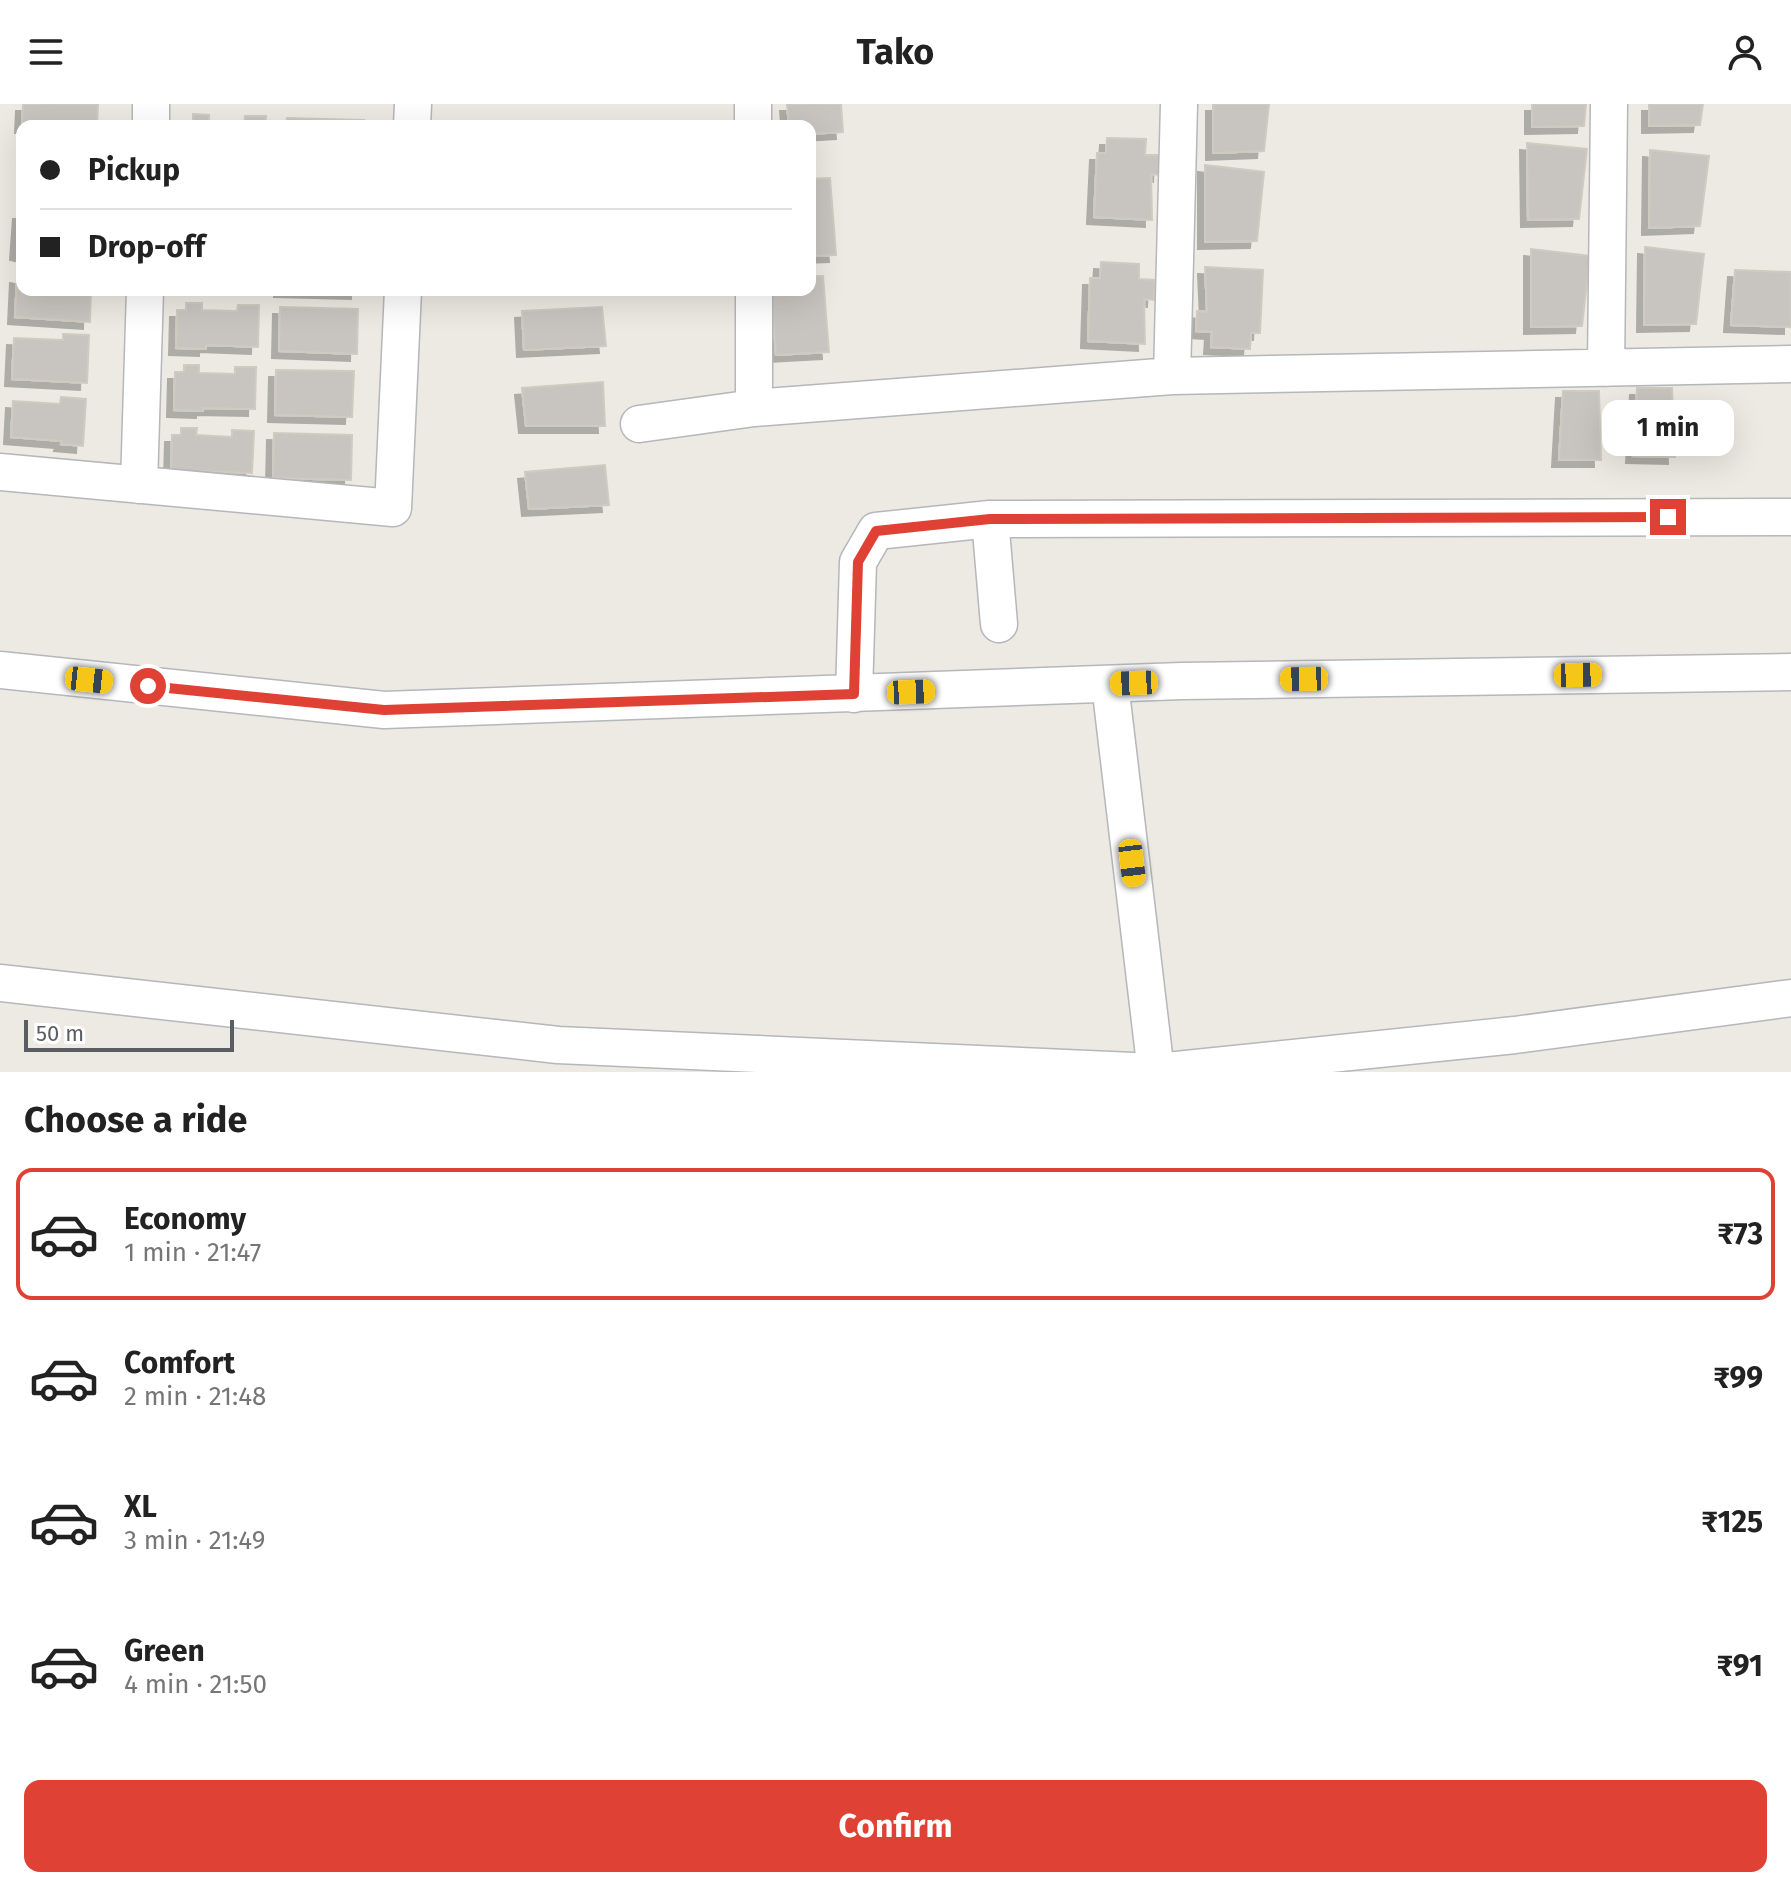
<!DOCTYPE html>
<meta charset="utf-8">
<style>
:root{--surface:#fff;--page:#f2f2f2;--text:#222;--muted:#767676;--line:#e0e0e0;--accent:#df4234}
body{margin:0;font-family:"Fira Sans",sans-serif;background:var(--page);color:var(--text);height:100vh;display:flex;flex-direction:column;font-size:30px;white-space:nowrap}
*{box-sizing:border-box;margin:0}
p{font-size:26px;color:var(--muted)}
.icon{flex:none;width:44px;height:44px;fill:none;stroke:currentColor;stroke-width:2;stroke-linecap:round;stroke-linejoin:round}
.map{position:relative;height:968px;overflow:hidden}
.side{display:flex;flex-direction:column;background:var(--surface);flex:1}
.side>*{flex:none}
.hud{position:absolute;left:16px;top:16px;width:800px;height:176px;border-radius:16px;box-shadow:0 8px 32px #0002;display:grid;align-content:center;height:176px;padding:0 24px;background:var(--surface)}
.scale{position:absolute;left:24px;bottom:20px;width:210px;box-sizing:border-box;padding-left:8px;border:4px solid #5a5d62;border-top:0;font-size:22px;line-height:28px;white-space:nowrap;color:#5a5d62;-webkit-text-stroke:6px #fff;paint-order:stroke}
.end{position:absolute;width:36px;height:36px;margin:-18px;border:10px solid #df4234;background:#fff;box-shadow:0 0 0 4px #fff}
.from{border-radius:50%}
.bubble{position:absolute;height:56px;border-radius:16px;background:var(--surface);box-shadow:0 8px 32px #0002;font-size:26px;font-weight:700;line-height:56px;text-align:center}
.car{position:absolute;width:24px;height:48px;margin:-24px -12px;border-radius:10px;box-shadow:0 0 6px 2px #0007;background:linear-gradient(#f5c518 24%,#345 0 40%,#f5c518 0 76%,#345 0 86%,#f5c518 0)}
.hud b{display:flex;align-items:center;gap:28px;height:76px;font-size:30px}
.hud b+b{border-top:2px solid var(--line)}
.hud i{width:20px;height:20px;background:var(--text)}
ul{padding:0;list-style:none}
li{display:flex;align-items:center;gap:24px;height:132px;margin:0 16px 12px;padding:0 8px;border:4px solid transparent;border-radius:16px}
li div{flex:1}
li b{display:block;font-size:30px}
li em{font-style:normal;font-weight:700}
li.current{border-color:var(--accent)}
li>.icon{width:72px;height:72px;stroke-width:1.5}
h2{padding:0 24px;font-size:36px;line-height:96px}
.primary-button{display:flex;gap:16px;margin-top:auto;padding:16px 24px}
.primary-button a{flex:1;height:92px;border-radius:16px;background:var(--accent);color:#fff;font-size:32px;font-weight:700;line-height:92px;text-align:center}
header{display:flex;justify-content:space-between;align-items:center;height:104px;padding:0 24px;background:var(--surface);font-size:36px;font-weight:700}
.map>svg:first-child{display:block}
</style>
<header><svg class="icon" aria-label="menu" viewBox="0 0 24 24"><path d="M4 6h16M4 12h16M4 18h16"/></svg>Tako<svg class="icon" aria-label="person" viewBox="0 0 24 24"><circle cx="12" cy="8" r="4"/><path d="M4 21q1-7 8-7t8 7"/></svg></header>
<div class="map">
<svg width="1791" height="968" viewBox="0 0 1791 968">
<defs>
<filter id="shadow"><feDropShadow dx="-7" dy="7" stdDeviation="0" flood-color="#0004"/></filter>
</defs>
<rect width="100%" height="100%" fill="#eceae2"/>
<path fill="#c8c4bf" stroke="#d0cbc0" stroke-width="2" filter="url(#shadow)" d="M23,0H98L97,22H22Z
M787,0H841L843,28L810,30V22H789Z
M1213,0H1269L1264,47L1213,49Z
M1532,0H1586L1584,22L1532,23Z
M1649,0H1703L1700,21L1649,22Z
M193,10L209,11V18L244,19L245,12H266L265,22H184V17H193Z
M287,14L364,16V22H286Z
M1107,34L1146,35L1145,51H1161L1160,71L1151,70L1152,116L1094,113L1097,49H1106Z
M1527,39L1587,45L1579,115L1528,116Z
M1650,46L1709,52L1700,122L1649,124Z
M1205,61L1264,68L1257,137L1205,138Z
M830,74L836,151L810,152V75Z
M20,108H22V150L17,149Z
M1645,143L1704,150L1696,220L1644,221Z
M1531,145L1590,152L1582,222L1531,223Z
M1101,158L1139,160V175L1155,176L1154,196L1144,195L1145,240L1088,237L1090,174H1100Z
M1205,163L1263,166L1260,229H1251L1250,245L1211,243L1212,228L1196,227L1197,207L1207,208Z
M1735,166L1791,168V223L1731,221Z
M17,172L22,173V186H91L90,218L15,213Z
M810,172H823L829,248L776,251L771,186H810Z
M280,186H358V188Z
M186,199H202V206L237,207L238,201H259L258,243L206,241V245L176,244L177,206H186Z
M280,203L358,205L357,250L279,247Z
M602,203L606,242L524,246L522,207Z
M63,230L89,231L87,279L12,275L14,234L63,236Z
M184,261H199V269L235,270V263H256L255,305L203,304V307L174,306L175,268H184Z
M276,266L354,267L352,313L275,311Z
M603,278L605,322H526L522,284Z
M1637,284H1672L1675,353L1633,352Z
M1563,287H1599L1601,356H1559Z
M61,293L86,295L83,342L61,340L62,337L11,333L13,297L60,300Z
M181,324H197L196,331L232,333V326L254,327L252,369L201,367L200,370L171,369L172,331H181Z
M274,329L352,331L351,376L273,374Z
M605,361L609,401L529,405L525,368Z"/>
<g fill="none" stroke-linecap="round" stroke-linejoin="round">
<defs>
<path id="minor" d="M753,0V22
M151,22V0
M412,22L413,0
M754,186V304
M1606,264L1609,0
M1172,272L1179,0
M639,320L754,304L1172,272L1791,260
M0,368L393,404L403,186
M139,381L145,186
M990,415L999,520
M0,566L384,606L1182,577L1791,568
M1110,580L1156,968
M854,590L858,458L876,427L990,415L1791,413
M0,879L558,941L1155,968
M1157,968L1515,931L1791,894"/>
</defs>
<use href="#minor" stroke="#b4b7bb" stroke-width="39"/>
<use href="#minor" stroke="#fff" stroke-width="36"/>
</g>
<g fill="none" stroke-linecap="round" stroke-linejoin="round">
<path stroke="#df4234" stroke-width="10" d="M148,582L384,606L854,590L858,458L876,427L990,415L1668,413"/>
</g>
</svg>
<div class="scale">50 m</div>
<i class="end from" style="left:148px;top:582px"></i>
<i class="end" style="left:1668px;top:413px"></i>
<div class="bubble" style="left:1602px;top:296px;width:132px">1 min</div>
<i class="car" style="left:1578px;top:571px;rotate:89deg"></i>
<i class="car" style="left:1304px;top:575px;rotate:269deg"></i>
<i class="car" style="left:89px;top:576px;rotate:96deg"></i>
<i class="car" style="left:1134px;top:579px;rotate:268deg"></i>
<i class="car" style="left:911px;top:588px;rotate:88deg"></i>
<i class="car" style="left:1132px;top:759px;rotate:173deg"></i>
<div class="hud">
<b><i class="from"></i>Pickup</b>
<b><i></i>Drop-off</b>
</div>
</div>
<section class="side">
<h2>Choose a ride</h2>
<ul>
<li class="current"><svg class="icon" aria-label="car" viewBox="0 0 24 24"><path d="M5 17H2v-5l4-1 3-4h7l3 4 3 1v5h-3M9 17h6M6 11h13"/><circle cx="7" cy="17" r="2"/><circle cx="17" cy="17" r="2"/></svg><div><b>Economy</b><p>1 min · 21:47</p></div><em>₹73</em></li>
<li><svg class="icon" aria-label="car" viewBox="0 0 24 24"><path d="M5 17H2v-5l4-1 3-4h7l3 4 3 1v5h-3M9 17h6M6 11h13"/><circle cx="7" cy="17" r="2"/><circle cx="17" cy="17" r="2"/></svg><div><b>Comfort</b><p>2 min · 21:48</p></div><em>₹99</em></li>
<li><svg class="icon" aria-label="car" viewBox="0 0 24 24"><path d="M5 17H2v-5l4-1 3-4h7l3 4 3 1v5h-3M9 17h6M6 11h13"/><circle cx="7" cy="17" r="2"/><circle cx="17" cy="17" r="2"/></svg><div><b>XL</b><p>3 min · 21:49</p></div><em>₹125</em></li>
<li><svg class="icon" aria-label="car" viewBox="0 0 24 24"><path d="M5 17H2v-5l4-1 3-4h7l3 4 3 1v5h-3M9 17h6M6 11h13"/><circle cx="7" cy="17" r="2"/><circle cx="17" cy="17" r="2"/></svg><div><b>Green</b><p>4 min · 21:50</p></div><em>₹91</em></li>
</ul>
<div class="primary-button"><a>Confirm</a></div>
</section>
